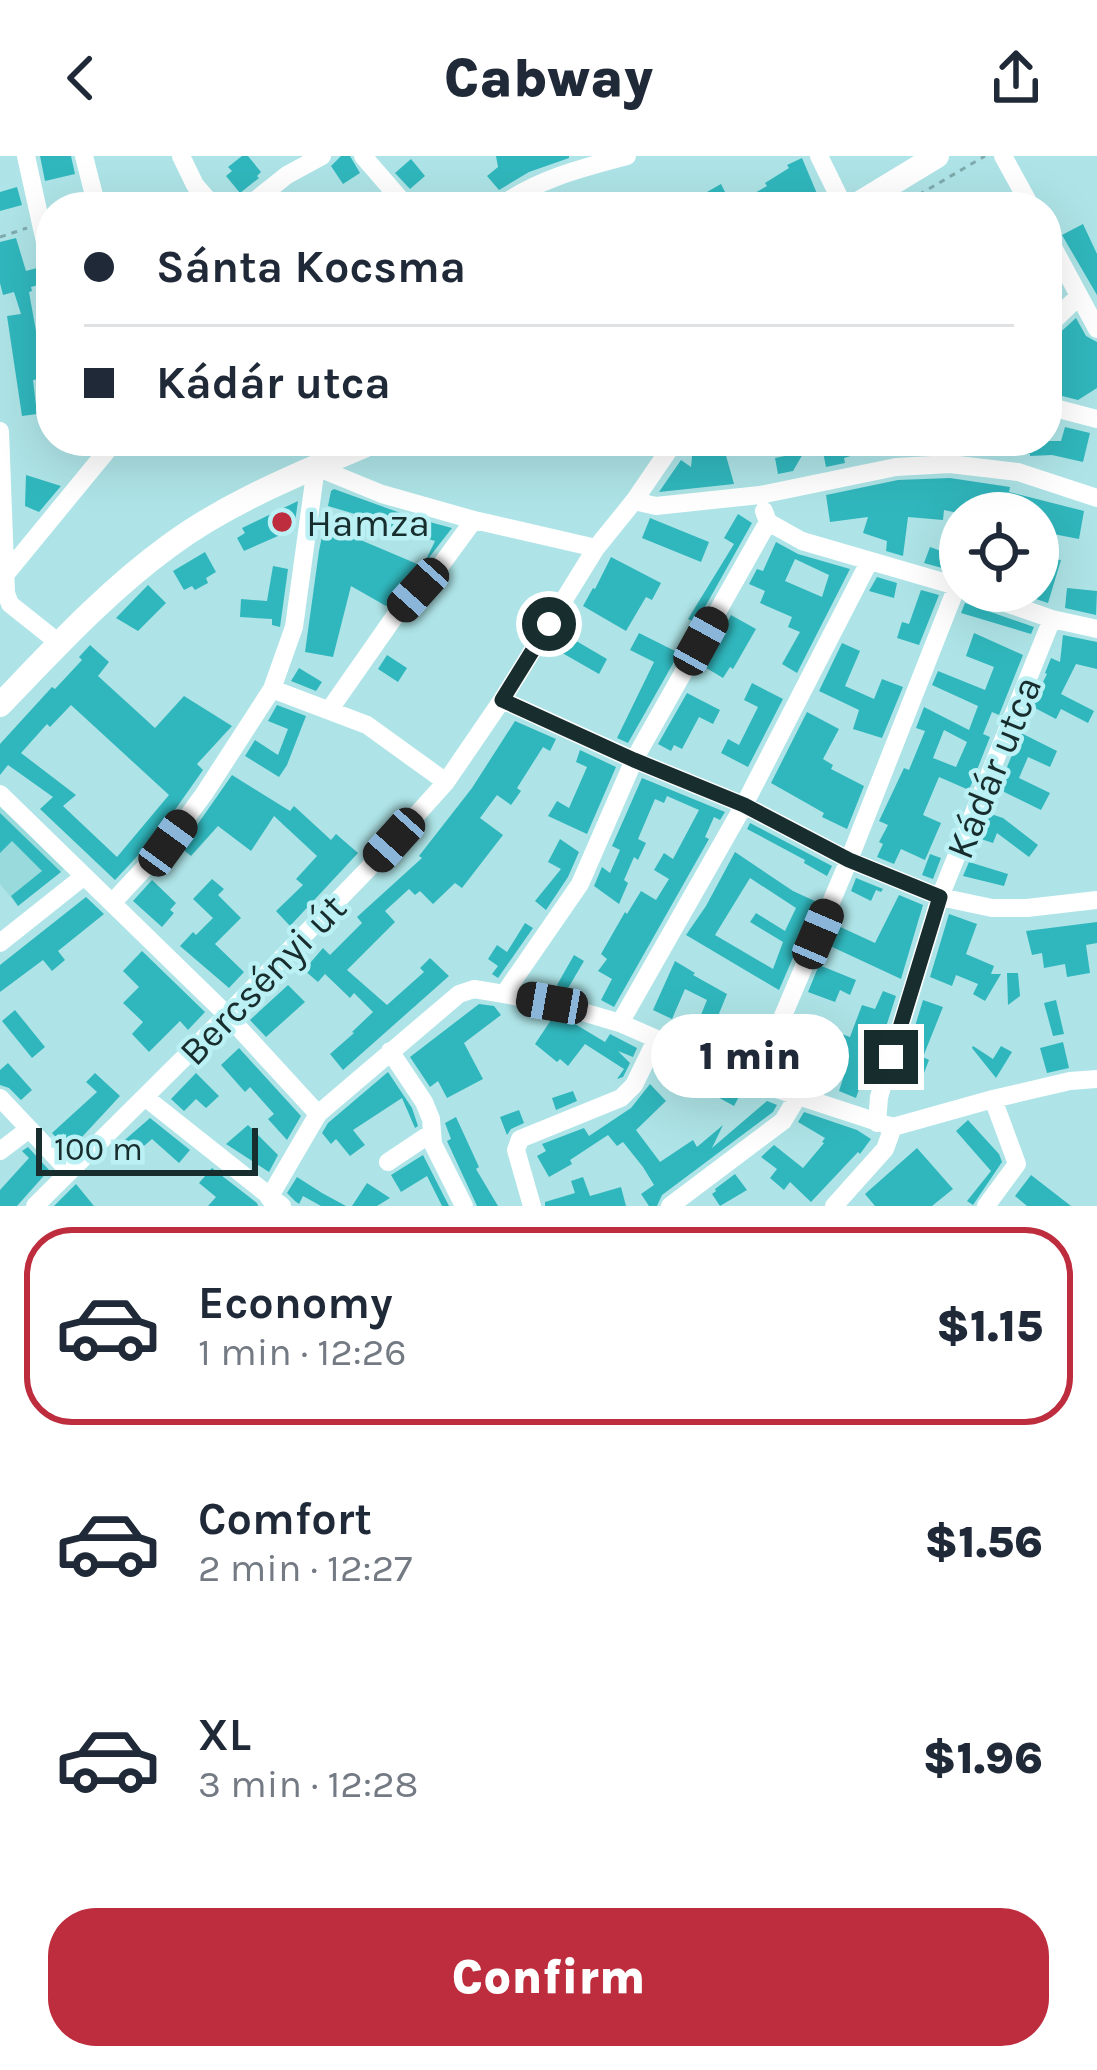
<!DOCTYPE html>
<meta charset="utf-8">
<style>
:root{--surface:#fff;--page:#f2f2f3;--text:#1f2937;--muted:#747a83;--line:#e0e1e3;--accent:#bd2d3e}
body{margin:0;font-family:Karla,sans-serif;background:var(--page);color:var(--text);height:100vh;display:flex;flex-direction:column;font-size:45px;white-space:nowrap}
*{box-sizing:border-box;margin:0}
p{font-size:39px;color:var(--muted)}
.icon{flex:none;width:66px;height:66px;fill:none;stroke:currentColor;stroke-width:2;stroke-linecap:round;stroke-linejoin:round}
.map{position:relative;height:1050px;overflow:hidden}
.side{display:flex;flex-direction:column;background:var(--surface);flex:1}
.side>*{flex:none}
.hud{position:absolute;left:36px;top:36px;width:1026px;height:264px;border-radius:48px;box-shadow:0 12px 48px #0002;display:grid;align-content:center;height:264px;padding:0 48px;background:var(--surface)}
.fabs{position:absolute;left:939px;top:336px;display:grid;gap:24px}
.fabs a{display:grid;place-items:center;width:120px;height:120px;border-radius:50%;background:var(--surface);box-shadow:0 12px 48px #0002;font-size:60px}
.scale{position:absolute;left:36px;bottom:30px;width:222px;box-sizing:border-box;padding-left:12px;border:6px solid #182d2e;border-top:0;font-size:33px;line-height:42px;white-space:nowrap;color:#182d2e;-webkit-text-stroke:9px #bbf1f4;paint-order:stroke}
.end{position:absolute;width:54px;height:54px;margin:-27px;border:15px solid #182d2e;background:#fff;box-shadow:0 0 0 6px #fff}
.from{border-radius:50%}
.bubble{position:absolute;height:84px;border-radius:42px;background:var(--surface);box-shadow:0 12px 48px #0002;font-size:39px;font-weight:800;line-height:84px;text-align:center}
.car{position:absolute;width:36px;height:72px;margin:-36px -18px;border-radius:15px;box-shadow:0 0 9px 3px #0007;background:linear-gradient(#222 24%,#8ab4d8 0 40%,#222 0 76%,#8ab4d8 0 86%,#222 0)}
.hud b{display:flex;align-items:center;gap:42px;height:114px;font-size:45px}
.hud b+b{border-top:3px solid var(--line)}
.hud i{width:30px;height:30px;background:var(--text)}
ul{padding:21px 0 0;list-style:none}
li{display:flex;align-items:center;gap:36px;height:198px;margin:0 24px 18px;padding:0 24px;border:6px solid transparent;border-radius:48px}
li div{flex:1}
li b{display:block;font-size:45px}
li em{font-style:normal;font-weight:800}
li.current{border-color:var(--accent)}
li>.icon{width:108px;height:108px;stroke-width:1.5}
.cta{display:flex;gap:24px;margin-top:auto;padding:24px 48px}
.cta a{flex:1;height:138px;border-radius:48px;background:var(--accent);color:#fff;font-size:48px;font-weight:800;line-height:138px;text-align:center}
header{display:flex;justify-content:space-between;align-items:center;height:156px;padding:0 48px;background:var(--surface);font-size:54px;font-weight:800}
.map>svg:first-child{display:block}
</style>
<header><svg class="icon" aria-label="back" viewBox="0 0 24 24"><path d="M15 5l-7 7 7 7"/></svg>Cabway<svg class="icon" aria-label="share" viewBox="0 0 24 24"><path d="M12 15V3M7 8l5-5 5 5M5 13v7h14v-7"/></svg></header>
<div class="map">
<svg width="1097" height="1050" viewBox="0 0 1097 1050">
<rect width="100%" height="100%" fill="#aee4e7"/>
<path fill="#99dadd" d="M0,649L64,713L18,750L0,728Z"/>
<path fill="#30b7bd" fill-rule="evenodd" d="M40,0H71L75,18L45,25Z
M242,0H248L261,16L257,20L259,22L240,37L226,20L232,15L228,11Z
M341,0H350L360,17L343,28L331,10Z
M496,0H569V2L529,16L499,34L487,20L498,11Z
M802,2L818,40L803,46L802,43L790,51H715L707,36L721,28L732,50L767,30L765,27L789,12L787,9Z
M411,3L425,20L410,33L395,17Z
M17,31L22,49L0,55V36Z
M1083,68L1097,98V139L1062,79Z
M16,82L26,115L37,112L42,128L31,131L32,135L29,136L39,192L48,191L51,209V221L33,224L37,258L22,260L7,160L21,158L14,136L3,139L0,127V86Z
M1076,162L1086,180L1097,186V232L1078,244L1054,238L1047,227V184L1055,181Z
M1065,271L1090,277L1083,306L1052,299L1030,300V298L993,292V285H1061Z
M828,285H890V288L844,302L845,307L826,311L822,291L829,290Z
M723,289L734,328L659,336L681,304L691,311L693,290L711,292Z
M804,296L793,315L778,318L775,302Z
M26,319L61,330L39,356L25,350Z
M950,322L1010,331L1009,336L1084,355L1079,383L1038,375V357H958L944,354L943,364L908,361L903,400L886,395L887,385L863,377L868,361L830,366L826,339L898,324Z
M334,333L406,359L401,376L384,370L385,367L328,350L331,335Z
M298,345L294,373L244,395L237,382L245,377L242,372Z
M738,358L752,367L696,467L688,463L734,388L724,382Z
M650,362L709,386L701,406L642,382Z
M325,365L344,374V377L422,410L386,450L351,430L333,501L305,496L319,395Z
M426,365L452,372L424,408L435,385L422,381Z
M776,386L798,398L850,413L797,517L782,508L800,476L788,471L792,461L760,447L765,435L749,428L757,413L763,415ZM795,403L829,419L822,441L785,425Z
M930,391L960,402V417L924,407Z
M205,396L216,416L206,422L208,427L195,434L192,430L184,434L173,415Z
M611,401L661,427L652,444L646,441L626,475L583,450L593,432L595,433Z
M1038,401L1061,404L1048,447L1021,438L1022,435H1038Z
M273,410L288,413L280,471L272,469V463L240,461L241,443L267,445Z
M877,421L897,427L894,442L869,435Z
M148,429L166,447L138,475L116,462Z
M1067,432L1097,435L1096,459L1065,452Z
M921,434L939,439L919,489L897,482L902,466L909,468Z
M965,447L1034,471L1031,478L961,457Z
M731,459L756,473L733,513L730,511L723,522L703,510Z
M639,477L679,497L628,587L617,582L654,506L630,494Z
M974,477L1023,499L999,559L992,556L983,578L990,581L969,634L939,621L923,659L941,667L925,704L901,693L894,708L877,701L883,688L879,686L888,669L879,665L904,612L909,614L925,575L916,572L924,551L969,574L978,550L932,529L938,515L985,534L994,511L966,500ZM944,574L967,586L956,611L933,602Z
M566,479L607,503L599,518L557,494Z
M1063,479L1097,486V513L1076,508L1061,538L1094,555L1088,567L1061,553L1056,563L1031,550L1047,518L1045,517L1051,502L1060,506Z
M842,487L860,495L845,530L874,543L882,523L903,531L882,582L853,573L859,554L819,535Z
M90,489L109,506L98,520L155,572L184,540L232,570L197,608L203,614L158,678L115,724L40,653L53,641L8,609L0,619V588L52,531L55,533L82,504L79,501ZM71,549L169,639L117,701L63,650L76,639L21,597L47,568L50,571Z
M387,499L407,512L398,526L378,513Z
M299,512L322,526L316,535L291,525Z
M752,527L783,543L748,611L721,597L728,583L739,589L758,551L744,544Z
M687,537L720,554L713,568L699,561L682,593L674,589L671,595L658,588Z
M277,549L306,560L287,609L279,621L245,600L255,584L278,599L288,573L268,565Z
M807,556L839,573L823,603L833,609L831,613L864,630L847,673L822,661L824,657L771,627Z
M515,565L556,583L550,595L543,591L517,632L521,635L511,649L497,639L480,662L503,679L462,732L455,727L433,748L420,735L415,739L409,733L385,755L395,766L347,814L387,849L424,816L420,812L430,802L449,820L343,914L330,898L354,877L352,876L373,856L354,837L350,842L325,818L318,826L304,814L323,792L330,799L362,767L357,761L422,702L419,700L472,632Z
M1021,577L1057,595L1050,611L1028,601L1019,622L1050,637L1041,654L998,633Z
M580,594L616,611L587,678L548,660L557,645L569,652L587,611L576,606Z
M232,619L290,655L294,650L331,684L336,678L358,697L290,770L276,755L303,729L296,723L317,700L274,660L251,695L218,670L191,700L181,692Z
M642,622L725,656L720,664L714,661L705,681L709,683L614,851L601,844L612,823L598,815L607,803L601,798L625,756L627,758L641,735L656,744L669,723L654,714L664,697L673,703L699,654L667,640L664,647L655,643L638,683L646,687L638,704L634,701L624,724L628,727L619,748L594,730L602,711L610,717L620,694L612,690Z
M0,657L61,716L18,750L11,740L42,715L12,685L0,697Z
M988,657L1003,662L1038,689L1029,701L997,677L993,687L978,682Z
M750,667L832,710L827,720L804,707L805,704L747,673Z
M560,683L579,696L568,721L546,754L535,745L561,713L548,706Z
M735,696L793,735L817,746L779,834L686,779L706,750ZM750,722L796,752L785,775L756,757L750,766L783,786L773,813L715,779Z
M930,698L941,702L933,723L922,719Z
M969,706L1008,718L1004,730L963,720Z
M856,722L883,733L881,736L876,734L871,745L851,735Z
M212,723L224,733L218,739L241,762L215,788L244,816L229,832L180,790L193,776L196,779L213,762L193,743Z
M152,724L176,747L170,754L174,757L162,771L133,745Z
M899,739L923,749L901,823L828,789L836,769L875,787Z
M86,741L104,758L58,795L65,804L52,815L43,804L0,836V809Z
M949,758L977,768L966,798L994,810L991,818H1001L985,845L973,838L978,828L956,819L952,830L930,821Z
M1097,766V787L1086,789L1090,817L1067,821L1065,808L1044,812L1042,797L1032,799L1026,775Z
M525,767L533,772L498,822L492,818L498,810L488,803L497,789L507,796Z
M142,795L205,856L188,874L180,865L149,896L132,878L143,866L123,847L139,831L123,815Z
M574,799L584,805L567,834L557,829Z
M675,805L695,817L693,819L727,838L707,887L692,881L707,844L685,833L672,863L653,854Z
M819,809L856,824L850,839L840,834L835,846L808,836Z
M1007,817H1018L1020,840L1008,849Z
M288,829L305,846L266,881L250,864Z
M883,835L896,840L885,874L880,872L856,942L839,935L847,910L816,899L821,885L798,875L802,864L850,881L862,849L875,853Z
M923,844L943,851L923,901L929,904L924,917L903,910Z
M1056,844L1064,878L1053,880L1044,847Z
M479,848L494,850L501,859L464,887L483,923L447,942L438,925L430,931L410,901Z
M15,854L45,891L32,902L2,865Z
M553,861L575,868L605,886L610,878L637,892L633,901L618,895L630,907L623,921L617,923L624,913L585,888L568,910L560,903L557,906L535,888Z
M752,870L762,874L749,906L733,900L740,881L746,883Z
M1063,886L1069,912L1047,917L1040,892Z
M973,890L993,903L1001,890L1012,896L996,922L972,892Z
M239,892L301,960L287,984L268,963L274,958L250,931L245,936L221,909Z
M782,896L805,906L800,919L777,909Z
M663,901L742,935L734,950L703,933L700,938L689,932L692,927L658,912Z
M8,907L32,934L21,944L9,932L0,929V914Z
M388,916L412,952L418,970L415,972L402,942L353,974L365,989L350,1000L336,983L331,988L322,977L328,967Z
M95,917L120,940L69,995L52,977L97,936L86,926Z
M196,917L219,940L206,952L196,943L184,955L171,943Z
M650,928L666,945L636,974L660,1006L693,984L697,991L723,969L712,992L767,945L777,949L773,956L662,1039L657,1050H649L641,1038L654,1029L643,1011L623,986L617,990L608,979L570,1004L572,1008L549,1021L537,1000L546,995L542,988L584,972L589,980L631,952Z
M573,935L577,945L556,954L552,942Z
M519,954L524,967L511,973L507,979L500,961Z
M804,956L857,974L871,983L860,998L858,996L811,1046L790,1026L784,1034L770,1022L777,1013L761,1001L774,989L803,1012L824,987L822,986L825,982L798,966Z
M456,961L479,1011L476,1013L498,1050H477L447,985L451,983L445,967Z
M150,962L190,994L179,1007L152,983L130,1002L119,989Z
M968,964L999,998L1002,1006L973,1049L967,1045L991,1015L956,975Z
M248,969L278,999L269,1016L226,988Z
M28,991L49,1014L17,1050H0V1034L29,1002L22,995Z
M917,992L953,1033L932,1050H875L865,1038Z
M423,999L449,1050H442L427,1020L401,1036L391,1019Z
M212,1012L257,1047L258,1050H208L216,1041L199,1027Z
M735,1018L747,1034L720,1050L712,1038L716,1035L715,1033Z
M1031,1019L1071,1050H1027L1015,1040Z
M297,1021L322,1037L346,1050H321L303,1040L299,1048L295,1045L287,1037Z
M583,1021L590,1040L621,1031L626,1050H545V1046L575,1037L571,1025Z
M367,1027L390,1042L377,1050H352Z
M76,1028L94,1050H54Z"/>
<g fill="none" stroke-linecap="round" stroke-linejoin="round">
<path stroke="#7fabad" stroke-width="3" stroke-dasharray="6 6" stroke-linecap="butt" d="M898,51L985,0
M0,81L27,72
M394,293L414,285"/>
<path stroke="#fff" stroke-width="18" d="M26,0L51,113
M84,0L97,51
M181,0L195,29L214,51
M363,0L407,51
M819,0L844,51
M1003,0L1031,51
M247,51L287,19L322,0
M499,51C537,23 582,12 627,0
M1047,80L1097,173
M1047,171L1079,140
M1047,250L1097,263
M0,275L6,437L10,448L59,487
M634,345L656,350L760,339L896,311L950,308L1018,316L1097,342
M764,355L768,366L802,385L960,431
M5,419L115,285
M971,435L1052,463L1097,473
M272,533L367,569L446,626
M502,544L634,604L744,649L849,704L940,741L992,752H1027L1097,744
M330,553L395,460L441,409L474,364
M0,638L227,859L318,958
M112,747L168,687L204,638L272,533L294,471L316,311L382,338L474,364L596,392
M0,787L83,721
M504,838L580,728L634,604L768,366
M620,867L744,649L869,406
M390,895L424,946L431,963L433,988L464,1050
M755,926L849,704L957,430
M0,942L69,1015
M146,942L282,1050
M877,967L879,941L940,741L1052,463
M0,995L29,973
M388,1006L430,978
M269,1042L318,958L459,838L474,833L504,838L552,847L620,867L755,926L893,971L993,943L1070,925L1097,923
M35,1050L227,859L368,713L446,626L502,544L596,392L634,345L675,285
M532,1050L516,994L520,983L621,942L634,929L656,884
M670,1050L783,965L798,940
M834,1050L885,993L893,971
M986,1050L1017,1008L993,943"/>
<path stroke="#fff" stroke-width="24" d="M853,51L937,0
M0,549C54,493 106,436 169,390C231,344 305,316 375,285"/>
</g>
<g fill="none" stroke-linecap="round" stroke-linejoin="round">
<path stroke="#182d2e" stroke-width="15" d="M549,468L502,544L634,604L744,649L849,704L940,741L891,901"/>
</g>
<circle fill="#bd2d3e" stroke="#bbf1f4" stroke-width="4.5" cx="282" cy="366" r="12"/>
<g text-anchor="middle" stroke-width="9" stroke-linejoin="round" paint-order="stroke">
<g font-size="39" fill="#182d2e" stroke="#bbf1f4" text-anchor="start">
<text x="306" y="380">Hamza</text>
</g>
<g font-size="39" fill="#182d2e" stroke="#bbf1f4">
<text transform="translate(993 611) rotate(-68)" y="14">Kádár utca</text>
<text transform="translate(262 823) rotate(-46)" y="14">Bercsényi út</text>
</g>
</g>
</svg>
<div class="fabs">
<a><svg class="icon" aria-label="locate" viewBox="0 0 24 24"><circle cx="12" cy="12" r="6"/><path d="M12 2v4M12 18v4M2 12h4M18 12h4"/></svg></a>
</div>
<div class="scale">100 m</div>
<i class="end from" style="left:549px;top:468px"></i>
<i class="end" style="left:891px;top:901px"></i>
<div class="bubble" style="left:651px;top:858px;width:198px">1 min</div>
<i class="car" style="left:418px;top:434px;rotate:222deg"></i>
<i class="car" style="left:701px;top:485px;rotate:29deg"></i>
<i class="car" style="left:394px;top:684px;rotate:222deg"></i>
<i class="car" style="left:168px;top:687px;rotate:36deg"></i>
<i class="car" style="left:818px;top:778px;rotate:23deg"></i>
<i class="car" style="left:552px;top:847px;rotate:280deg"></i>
<div class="hud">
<b><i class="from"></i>Sánta Kocsma</b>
<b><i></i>Kádár utca</b>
</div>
</div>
<section class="side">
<ul>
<li class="current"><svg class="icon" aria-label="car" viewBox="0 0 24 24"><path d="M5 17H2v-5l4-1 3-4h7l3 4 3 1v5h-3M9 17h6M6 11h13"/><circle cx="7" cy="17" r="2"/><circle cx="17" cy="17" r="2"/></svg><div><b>Economy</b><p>1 min · 12:26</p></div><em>$1.15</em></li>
<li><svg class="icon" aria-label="car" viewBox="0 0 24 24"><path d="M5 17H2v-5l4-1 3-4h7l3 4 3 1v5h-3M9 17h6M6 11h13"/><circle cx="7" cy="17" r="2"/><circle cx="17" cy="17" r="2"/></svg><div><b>Comfort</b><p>2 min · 12:27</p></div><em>$1.56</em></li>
<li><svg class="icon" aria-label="car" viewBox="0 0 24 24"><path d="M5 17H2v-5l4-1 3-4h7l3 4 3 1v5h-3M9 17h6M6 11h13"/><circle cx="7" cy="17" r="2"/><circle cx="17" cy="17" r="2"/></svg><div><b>XL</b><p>3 min · 12:28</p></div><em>$1.96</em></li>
</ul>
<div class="cta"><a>Confirm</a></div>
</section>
